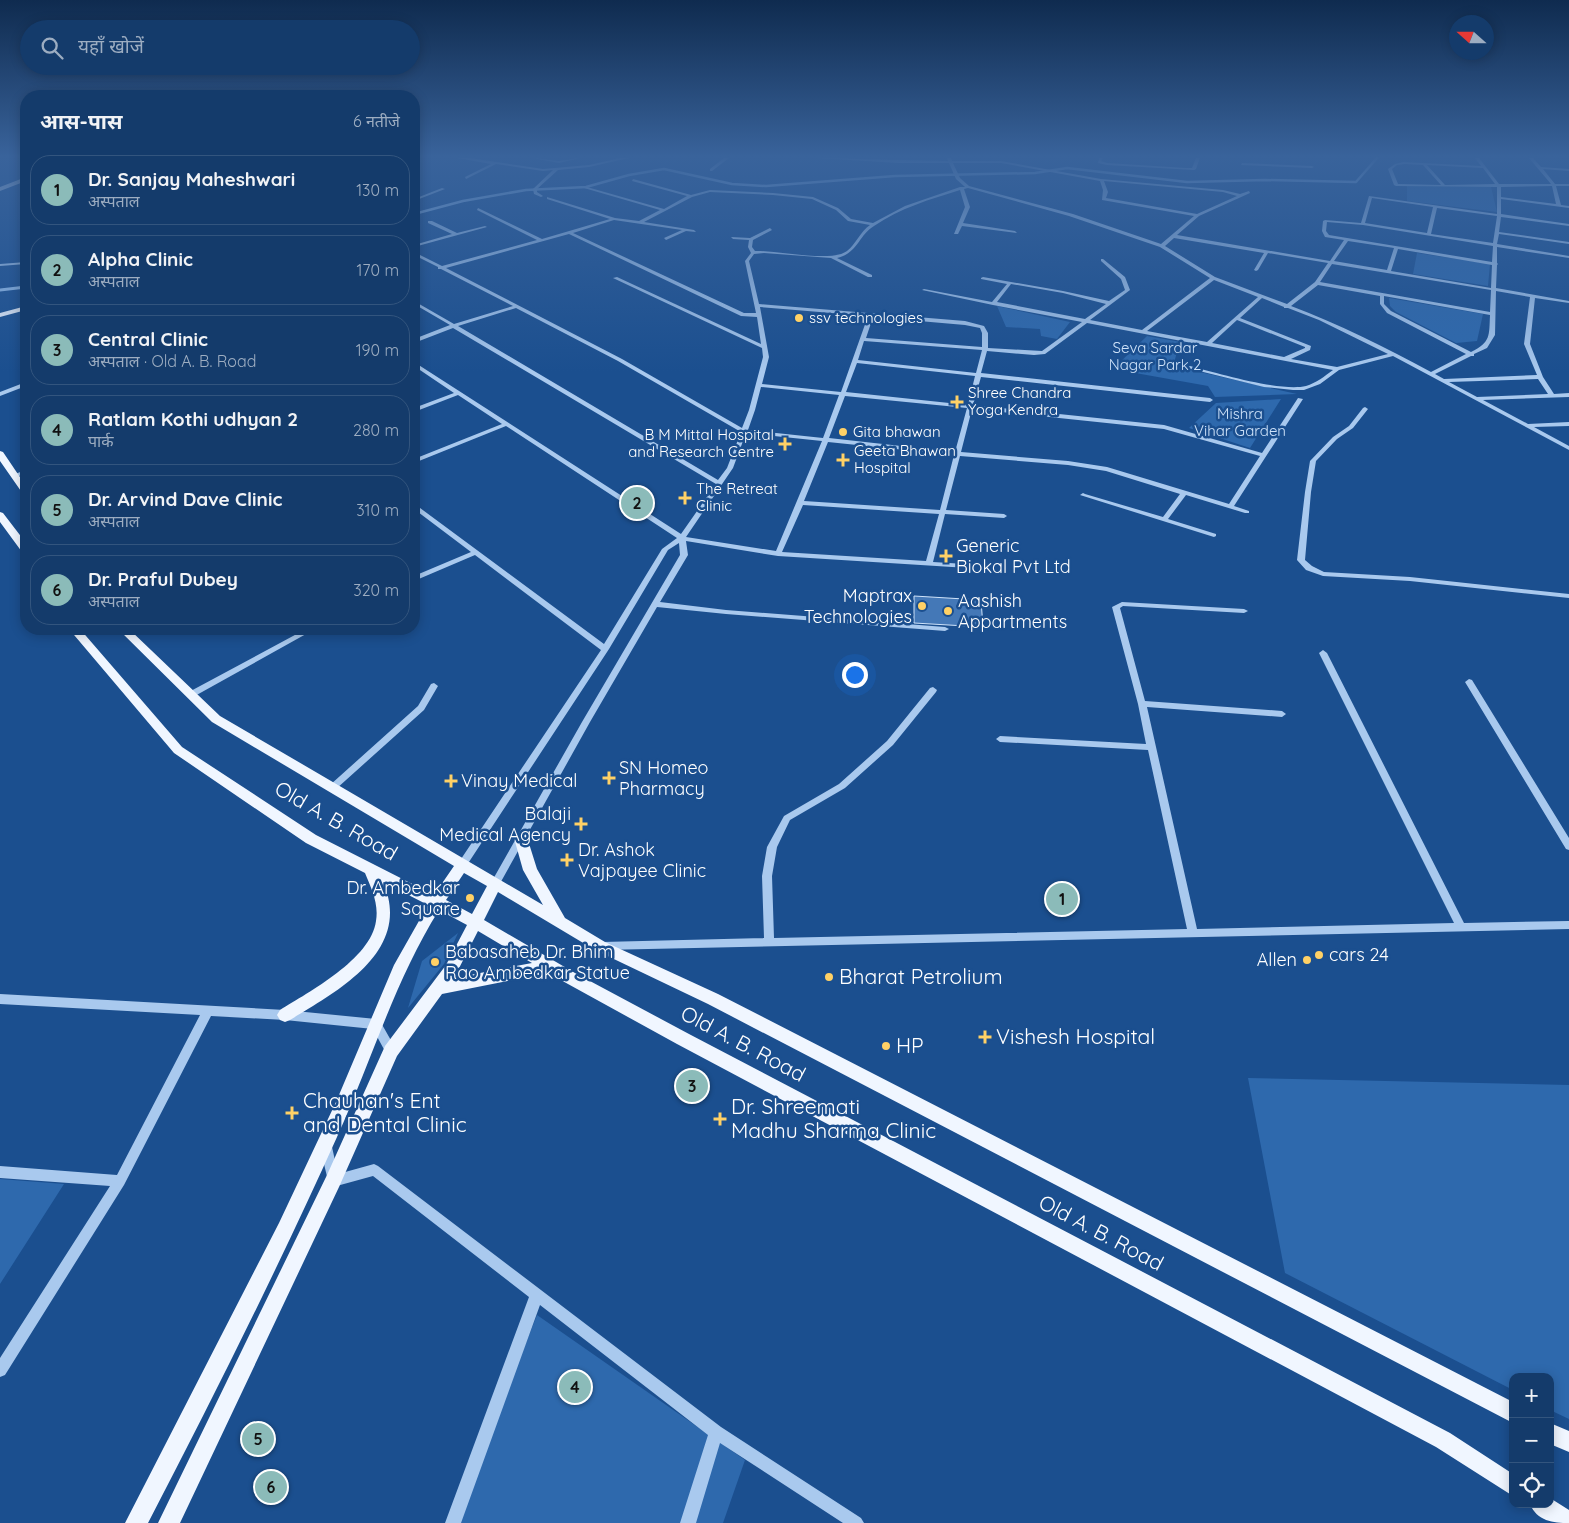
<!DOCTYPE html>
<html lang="hi">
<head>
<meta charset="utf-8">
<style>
  body { margin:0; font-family:Quicksand,"Noto Sans Devanagari",sans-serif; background:#1d4271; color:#f1f3f6 }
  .controls { position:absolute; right:15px; bottom:15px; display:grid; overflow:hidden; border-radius:10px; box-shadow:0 2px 12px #0003 }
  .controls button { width:45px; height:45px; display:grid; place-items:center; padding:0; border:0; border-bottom:1px solid #33557e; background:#143b6b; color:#f1f3f6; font:25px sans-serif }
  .compass { position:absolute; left:1449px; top:15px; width:45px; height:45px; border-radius:50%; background:#143b6b; box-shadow:0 2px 12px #0003; rotate:291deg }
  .you { position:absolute; left:854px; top:674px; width:18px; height:18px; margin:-12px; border:4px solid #fff; border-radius:50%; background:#1a73e8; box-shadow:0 0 0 8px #1a73e833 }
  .badge { display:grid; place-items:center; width:32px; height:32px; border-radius:50%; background:#8bbbb9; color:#111; font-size:16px; font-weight:700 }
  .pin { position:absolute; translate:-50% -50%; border:2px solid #fff; box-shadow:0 1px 5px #0006 }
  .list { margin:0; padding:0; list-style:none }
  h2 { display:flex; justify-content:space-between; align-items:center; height:65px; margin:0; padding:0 20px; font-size:21px }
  h2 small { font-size:16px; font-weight:400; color:#9dadc1 }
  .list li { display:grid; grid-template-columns:32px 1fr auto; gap:15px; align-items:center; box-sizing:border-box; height:70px; margin:0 10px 10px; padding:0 10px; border:1px solid #33557e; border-radius:20px }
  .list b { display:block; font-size:19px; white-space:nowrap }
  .list p { margin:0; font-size:16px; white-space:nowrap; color:#9dadc1 }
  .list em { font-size:16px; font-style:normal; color:#9dadc1 }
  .icon { flex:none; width:28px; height:28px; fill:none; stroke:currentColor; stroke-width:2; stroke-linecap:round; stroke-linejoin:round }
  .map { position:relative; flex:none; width:1569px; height:1523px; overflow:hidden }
  .search { position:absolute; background:#143b6b; box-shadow:0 2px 12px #0003; left:20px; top:20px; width:400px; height:55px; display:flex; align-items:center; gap:12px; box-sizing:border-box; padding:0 18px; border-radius:28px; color:#9dadc1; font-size:19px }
  .panel { position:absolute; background:#143b6b; box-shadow:0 2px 12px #0003; left:20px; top:90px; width:400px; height:545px; border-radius:20px }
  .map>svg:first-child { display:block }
  .green { fill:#2e69ad }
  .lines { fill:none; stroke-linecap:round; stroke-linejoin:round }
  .stream-far1 { stroke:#9cc4f0; stroke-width:2.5 }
  .stream { stroke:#9cc4f0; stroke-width:3 }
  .building { fill:#4478b7; stroke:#cfe3fa }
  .minor { fill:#a9c9ee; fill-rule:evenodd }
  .major { fill:#f0f6ff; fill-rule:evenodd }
  .poi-dot { fill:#ffd166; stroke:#1b4f8f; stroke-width:2 }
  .labels { text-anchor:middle; stroke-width:5; stroke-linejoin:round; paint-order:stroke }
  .far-poi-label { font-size:15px; fill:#fff; stroke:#1b4f8f; text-anchor:start }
  .far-park-label { font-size:15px; fill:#cfe3fa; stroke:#1b4f8f }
  .poi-label { font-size:18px; fill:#fff; stroke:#1b4f8f; text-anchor:start }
  .near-street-label { font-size:21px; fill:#fff; stroke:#1b4f8f }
  .near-poi-label { font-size:21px; fill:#fff; stroke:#1b4f8f; text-anchor:start }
</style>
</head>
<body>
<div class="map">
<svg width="1569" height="1523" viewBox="0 0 1569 1523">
  <rect width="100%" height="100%" fill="#1b4f8f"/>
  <path class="green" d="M1407,186L1491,187L1497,212L1407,201Z
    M1417,253L1490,264L1488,286L1413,274Z
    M1389,298L1483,314L1477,341L1456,343L1396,312L1390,306Z
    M997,306L1070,322L1057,339L1041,336L1040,329L1006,327Z
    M1147,336L1198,345L1195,353L1178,349L1173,366L1297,394L1215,397L1208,386L1113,369Z
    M1281,399L1250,448L1189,428L1216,403Z
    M458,933L444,964L408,1008L422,961Z
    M1248,1078L1569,1085V1419L1550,1410V1377H1513V1390L1285,1273Z
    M0,1179L64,1184L0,1284Z
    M537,1315L745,1460L723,1523H454Z"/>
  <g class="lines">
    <path class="stream-far1" d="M414,214L463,201L526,190L586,187L629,175L664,169L732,184L766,186L895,176L1035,173L1067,168L1187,182L1265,180L1356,182L1377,158"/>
    <path class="stream" d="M0,290L26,287"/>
  </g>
  <path class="building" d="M914,596L981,600L983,627L914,623Z"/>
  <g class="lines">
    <path class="minor" d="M457,158H470L543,169L589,165L620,158H629L589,167L558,170L537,189V192L543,196L541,197L534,194L533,189L553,170L543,171L496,164L466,179L465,177L491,164Z
      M533,158L559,161L580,158L559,163Z
      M724,158H729L712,171H710V169Z
      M817,158L948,161L947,158H951L952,161H1001L1101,179L1223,190L1240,194L1249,191L1250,193L1199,216L1177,235L1330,261L1344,240L1325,237L1322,231L1323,221L1325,220L1361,223L1369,196L1497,214V187L1396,186L1394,185L1388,169L1395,164L1403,162L1481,166L1475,158H1479L1499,184H1551L1529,158H1533L1541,167L1569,169V171L1543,169L1555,184H1569V186H1556L1561,205L1569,206V208L1501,199V214L1569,224V226L1501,217L1499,232L1569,242V244L1499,234L1497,244L1569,256V258L1497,247V263L1498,264L1497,265L1496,288L1569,301V303L1535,298L1530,344L1543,377L1554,394L1569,393V397L1483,400L1528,424L1569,422V426L1534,427L1569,446V450L1393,356L1339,370L1320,384L1304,390H1293L1264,387L1187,368L1190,366C1217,373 1280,392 1306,386C1316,383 1325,376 1333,370L1087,323L1045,354L1034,355L987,351L981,373L1210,398L1213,400L1210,402L981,377L973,405L1164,425L1262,453L1298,398L1303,399L1234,506L1249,511V513H1245L1186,495L1168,519L1216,534V536L1214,537L1080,495L1083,493L1085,494L1163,517L1180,494L1106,471L1068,465L960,456L946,510L1004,514L1007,516L1004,518L945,514L933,562L965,564L969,566L968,568L778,556L686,541L688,555L660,602L726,610L945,627L949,629L945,631L726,614L657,607L590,722L498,887L495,888L492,887L490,884L492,881L582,722L680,555L679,543L668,550L609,649L465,868L462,869L459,868L457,865L459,862L601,650L475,555L414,581V576L471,552L414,509V504L416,505L604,644L662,549L677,538L506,426L414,463V459L502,424L458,395L414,412V408L454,393L414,366V362L681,534L716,484L453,328L414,343V339L450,325L414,304V301L454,324L513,306L441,269H438V267L414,255V252L442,266L537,240L477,210L478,208L542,239L610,219L547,199V197L615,218L639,221L660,210L584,188L587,187L664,209L687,196L632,181L633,179L691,195L710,190L773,193L813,197L838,208L851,219L873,223L905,206L960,187H965L956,179L949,163H898ZM953,163H1001L1100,181L1103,190L1102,200L1194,216L1161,244L1073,214L969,186L960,178ZM1405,164L1423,165L1441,185L1398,184L1392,169L1397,165ZM1427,165L1483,168L1495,184L1445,185ZM1104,181L1223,192L1237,196L1197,214L1106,198L1108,192ZM1552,186L1556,204L1501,197V187ZM968,188L1069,216L1160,247L1210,278L1142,330L1090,320L1130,290L1125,277L1103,259H1101V261L1121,279L1125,290L1109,301L1063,291L983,277L981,278V279L1007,284L992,302L924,289L922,290L993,305L1082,322L1042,351L988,348V333L984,326L965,321L759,304L749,261L754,254L764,253L831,258L868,277H872V275L837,258C858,253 858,236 874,226C900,208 931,199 960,190L965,207L954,234H958L962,226L1017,233L1015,231L963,223L970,207L964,189ZM710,192L773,195L812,199L836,210L848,221L870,225C860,232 856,244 847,251C831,263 776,250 755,251L752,247L753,240L772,230L770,228L750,238L731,237L733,239L749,240L748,247L751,253L745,261L756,313H744L573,233L614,220L682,230L664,238L666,240L686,231L696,232L694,230L644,222L692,197ZM1372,198L1433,207L1427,233L1365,223ZM1437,208L1497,216L1493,243L1431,234ZM1327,222L1363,225L1493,246L1492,262L1329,235L1326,231ZM569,234L741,316L757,317L761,344L617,277L613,278L762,348L763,357L749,410L742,428L622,359L446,268ZM1174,238L1264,253L1254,270L1256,271L1258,270L1268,253L1328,263L1315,282L1287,304L1215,277L1165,246ZM1348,241L1394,248L1387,270L1334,261ZM1398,249L1492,265L1491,288L1391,271ZM1332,264L1491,290L1490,312L1320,282ZM1214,280L1258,297L1207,342L1147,331ZM1011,284L1063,293L1106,304L1085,319L997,302ZM1318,285L1380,296V304L1387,313L1466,354L1431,372C1385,347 1339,324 1291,306ZM1496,291L1530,297L1524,344L1537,375L1444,379L1435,374L1471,356H1474V354L1487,348L1495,335ZM1384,296L1490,315C1489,336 1491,342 1471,352L1391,311L1384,304ZM1262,298L1284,307V308H1288L1319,320L1388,354L1337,367L1291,359L1310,350L1311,346L1240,318ZM760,307L868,316L841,392L762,384L769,357ZM516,308L618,361L741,432L727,468L718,480L458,326ZM873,317L965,325L980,328L982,333V347L866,338ZM1237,320L1305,347V348L1284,357L1212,343ZM864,341L982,350L976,373L858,360ZM857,363L975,376L968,405L846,392ZM1538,379L1548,394L1477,397L1449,382ZM761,387L839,395L823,438L748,430L755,410ZM845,396L967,408L955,452L829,438ZM972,409L1164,429L1260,456L1229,504L1107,467L1068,461L961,452ZM746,433L822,441L776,551L686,537L733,468ZM828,442L954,455L940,510L804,501ZM803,505L939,514L926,561L782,552Z
      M1099,158H1103L1101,161L1107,163L1186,168H1192L1196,158H1200L1196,169L1194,170L1107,165L1098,163Z
      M1242,163L1312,166L1314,167L1312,168L1241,165Z
      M442,188L445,189L414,201V199Z
      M428,221H432L457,233L485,226L487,227L414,247V245L452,234L428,223Z
      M26,262V264L0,266V264Z
      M26,382V386L0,396V392Z
      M1365,407L1368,409L1353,428L1337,439L1316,461L1311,492L1305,560L1312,566L1324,572L1410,577L1569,594V598L1410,581L1323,576L1306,570L1297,560L1305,492L1310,461L1333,437L1349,426L1363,408Z
      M26,470V474L15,477L12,475Z
      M1122,602L1244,609L1248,611L1244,613L1123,606L1120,608L1145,701L1282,711L1286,714L1282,717L1147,707L1197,929L1454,923L1319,653L1323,650L1327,653L1464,923L1569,921V929L602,950L598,949L597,946L598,943L602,942L764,938L762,876L767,847L784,816L839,784L887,741L930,688L933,687L937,690L936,692L893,745L845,788L790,820L777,847L772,876L774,938L1187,929L1148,750L1000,742L996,739L1000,736L1146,744L1138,704L1112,607Z
      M306,629H315L193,697L190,698L186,695L187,693Z
      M1469,679L1472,680L1569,838V850L1566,849L1465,682Z
      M434,683L438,686L424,710L336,789H330L329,787L330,785L418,706L431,684Z
      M0,994L285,1010L376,1019L380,1021L397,1051L395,1055L391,1056L387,1055L373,1029L285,1020L211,1016L124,1185L5,1375L0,1377V1358L110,1186L0,1178V1166L117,1175L200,1015L0,1004Z
      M326,1141L330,1143L332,1147L338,1174L374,1164L378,1166L721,1427L861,1518L864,1523H843L720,1443L696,1523H680L708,1435L540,1305L461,1523H445L529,1297L373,1176L333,1187L329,1185L320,1147L322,1143Z"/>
    <path class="major" d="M26,177V181L0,191V187Z
      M26,306V310L0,317V313Z
      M0,451L3,452L26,486V495L23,494L0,461Z
      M0,512L3,513L26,543V553L22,552L0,522Z
      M69,629H80L182,747L316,835L434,895L454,866L212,722L118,629H129L220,716L543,905L523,870L514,838L516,834L521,833L526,834L537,869L565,918L605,942L718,994L1513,1402V1423L708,1004L595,950L498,892L484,920L575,973L689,1034L1450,1433L1513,1474V1496L1436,1447L677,1044L548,973L442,994L397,1056L339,1187L180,1523H158L327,1175L385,1046L446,965L467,925L439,910C395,980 371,1062 337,1137C278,1268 214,1396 148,1523H125L279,1223L336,1102L394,965L428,905L383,882C413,950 340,990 290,1020L285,1022L280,1020L277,1015L280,1010C309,992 371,959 376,921C379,903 371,888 365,873L306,843L174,753ZM464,873L487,886L472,914L446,900ZM478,931L532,963L454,978Z
      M1550,1423L1569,1431V1452L1550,1444Z
      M1550,1498L1569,1510V1523C1553,1523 1537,1521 1530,1504H1550Z"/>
  </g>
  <linearGradient id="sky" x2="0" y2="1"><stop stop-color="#0f2b4f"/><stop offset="0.42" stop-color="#39639b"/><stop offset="1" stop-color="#39639b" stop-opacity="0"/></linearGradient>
  <rect width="1569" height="372" fill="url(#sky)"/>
  <g class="poi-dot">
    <circle cx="799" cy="318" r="5"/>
    <path d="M954.5 394.5h5v5h5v5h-5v5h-5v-5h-5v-5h5z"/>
    <circle cx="843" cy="432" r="5"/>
    <path d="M782.5 436.5h5v5h5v5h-5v5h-5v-5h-5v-5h5z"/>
    <path d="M840.5 452.5h5v5h5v5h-5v5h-5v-5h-5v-5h5z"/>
    <path d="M682.5 490.5h5v5h5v5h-5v5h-5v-5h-5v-5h5z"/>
    <path d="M943.5 548.5h5v5h5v5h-5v5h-5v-5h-5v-5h5z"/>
    <circle cx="922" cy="606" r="5"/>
    <circle cx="948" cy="611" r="5"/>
    <path d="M606.5 770.5h5v5h5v5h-5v5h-5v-5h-5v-5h5z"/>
    <path d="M448.5 773.5h5v5h5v5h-5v5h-5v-5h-5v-5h5z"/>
    <path d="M578.5 816.5h5v5h5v5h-5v5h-5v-5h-5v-5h5z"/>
    <path d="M564.5 852.5h5v5h5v5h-5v5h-5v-5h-5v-5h5z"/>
    <circle cx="470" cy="898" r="5"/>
    <circle cx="1319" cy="955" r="5"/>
    <circle cx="1307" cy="960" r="5"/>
    <circle cx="435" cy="962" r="5"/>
    <circle cx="829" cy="977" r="5"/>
    <path d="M982.5 1029.5h5v5h5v5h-5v5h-5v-5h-5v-5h5z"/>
    <circle cx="886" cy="1046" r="5"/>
    <path d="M289.5 1105.5h5v5h5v5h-5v5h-5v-5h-5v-5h5z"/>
    <path d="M717.5 1111.5h5v5h5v5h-5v5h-5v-5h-5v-5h5z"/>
  </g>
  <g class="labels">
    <g class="far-poi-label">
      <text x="809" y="323">ssv technologies</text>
      <text x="968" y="398">Shree Chandra<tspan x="968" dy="17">Yoga Kendra</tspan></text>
      <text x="853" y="437">Gita bhawan</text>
      <text x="774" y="440" text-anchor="end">B M Mittal Hospital<tspan x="774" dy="17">and Research Centre</tspan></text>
      <text x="854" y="456">Geeta Bhawan<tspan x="854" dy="17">Hospital</tspan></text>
      <text x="696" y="494">The Retreat<tspan x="696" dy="17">Clinic</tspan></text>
    </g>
    <g class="far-park-label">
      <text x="1155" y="353">Seva Sardar<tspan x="1155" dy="17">Nagar Park 2</tspan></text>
      <text x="1240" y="419">Mishra<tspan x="1240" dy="17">Vihar Garden</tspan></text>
    </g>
    <g class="poi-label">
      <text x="956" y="552">Generic<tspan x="956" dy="21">Biokal Pvt Ltd</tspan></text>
      <text x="912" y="602" text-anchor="end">Maptrax<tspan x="912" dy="21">Technologies</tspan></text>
      <text x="958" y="607">Aashish<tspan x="958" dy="21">Appartments</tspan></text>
      <text x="619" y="774">SN Homeo<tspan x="619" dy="21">Pharmacy</tspan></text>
      <text x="461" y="787">Vinay Medical</text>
      <text x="571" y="820" text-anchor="end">Balaji<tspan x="571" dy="21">Medical Agency</tspan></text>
      <text x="578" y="856">Dr. Ashok<tspan x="578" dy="21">Vajpayee Clinic</tspan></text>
      <text x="460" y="894" text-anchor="end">Dr. Ambedkar<tspan x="460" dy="21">Square</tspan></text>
      <text x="445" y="958">Babasaheb Dr. Bhim<tspan x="445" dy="21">Rao Ambedkar Statue</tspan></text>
      <text x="1329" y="961">cars 24</text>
      <text x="1297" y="966" text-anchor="end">Allen</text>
    </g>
    <g class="near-street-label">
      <text transform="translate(336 821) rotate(30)" y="7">Old A. B. Road</text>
      <text transform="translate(743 1044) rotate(28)" y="7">Old A. B. Road</text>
      <text transform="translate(1101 1233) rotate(28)" y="7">Old A. B. Road</text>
    </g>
    <g class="near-poi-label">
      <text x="839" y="984">Bharat Petrolium</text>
      <text x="996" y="1044">Vishesh Hospital</text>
      <text x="896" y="1053">HP</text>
      <text x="303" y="1108">Chauhan's Ent<tspan x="303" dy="24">and Dental Clinic</tspan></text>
      <text x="731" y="1114">Dr. Shreemati<tspan x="731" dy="24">Madhu Sharma Clinic</tspan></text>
    </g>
  </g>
</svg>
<div class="controls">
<button>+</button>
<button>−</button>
<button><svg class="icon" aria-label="locate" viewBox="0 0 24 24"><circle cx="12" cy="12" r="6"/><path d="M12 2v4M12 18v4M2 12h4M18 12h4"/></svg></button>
</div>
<svg class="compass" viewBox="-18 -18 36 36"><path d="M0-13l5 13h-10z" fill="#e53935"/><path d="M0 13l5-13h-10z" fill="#9dadc1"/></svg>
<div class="you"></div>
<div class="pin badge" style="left:1062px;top:899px">1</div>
<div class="pin badge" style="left:637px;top:503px">2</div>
<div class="pin badge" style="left:692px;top:1086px">3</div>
<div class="pin badge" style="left:575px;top:1387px">4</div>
<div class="pin badge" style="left:258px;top:1439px">5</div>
<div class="pin badge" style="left:271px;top:1487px">6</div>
<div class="search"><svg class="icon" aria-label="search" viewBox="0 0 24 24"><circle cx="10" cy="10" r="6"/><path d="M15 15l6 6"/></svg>यहाँ खोजें</div>
<section class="panel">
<h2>आस-पास<small>6 नतीजे</small></h2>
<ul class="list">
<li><span class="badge">1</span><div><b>Dr. Sanjay Maheshwari</b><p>अस्पताल</p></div><em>130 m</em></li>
<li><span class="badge">2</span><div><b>Alpha Clinic</b><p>अस्पताल</p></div><em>170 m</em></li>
<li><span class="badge">3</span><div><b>Central Clinic</b><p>अस्पताल · Old A. B. Road</p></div><em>190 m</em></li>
<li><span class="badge">4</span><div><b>Ratlam Kothi udhyan 2</b><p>पार्क</p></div><em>280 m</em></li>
<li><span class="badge">5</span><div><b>Dr. Arvind Dave Clinic</b><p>अस्पताल</p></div><em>310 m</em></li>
<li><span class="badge">6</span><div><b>Dr. Praful Dubey</b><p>अस्पताल</p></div><em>320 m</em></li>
</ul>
</section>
</div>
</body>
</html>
